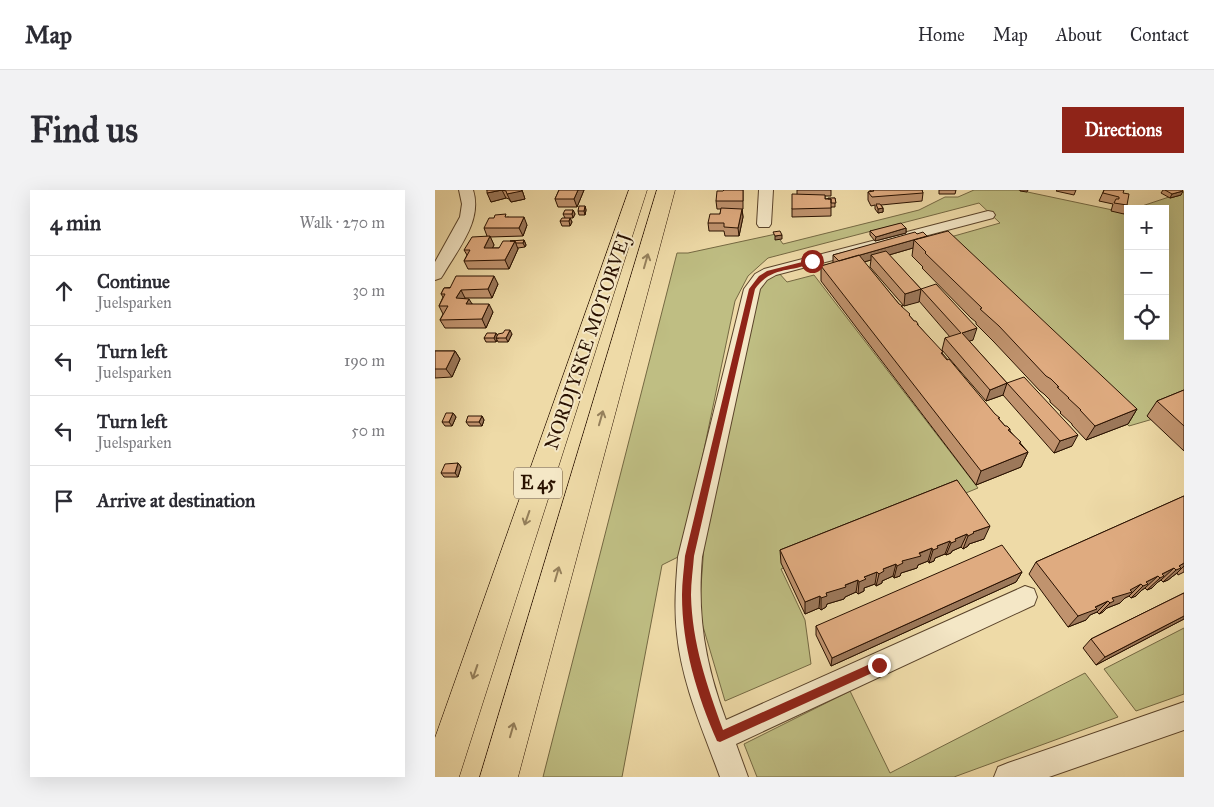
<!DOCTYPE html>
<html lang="en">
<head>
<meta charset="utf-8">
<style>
  body { margin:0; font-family:"IM FELL Great Primer",serif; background:#f2f2f3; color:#2b2b33 }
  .controls { position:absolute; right:15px; top:15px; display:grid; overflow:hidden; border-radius:0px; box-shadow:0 5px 20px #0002 }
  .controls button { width:45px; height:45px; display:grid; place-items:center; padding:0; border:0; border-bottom:1px solid #e1e1e2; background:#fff; color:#2b2b33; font:25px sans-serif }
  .stop { position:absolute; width:15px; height:15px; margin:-11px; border:4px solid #8f2418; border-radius:50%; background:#fff }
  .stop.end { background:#8f2418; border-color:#fff; box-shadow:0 1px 5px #0008 }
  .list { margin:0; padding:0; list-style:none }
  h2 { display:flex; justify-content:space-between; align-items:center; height:65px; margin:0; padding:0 20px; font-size:21px }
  h2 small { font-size:16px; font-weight:400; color:#7c7c81 }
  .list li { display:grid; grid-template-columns:32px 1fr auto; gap:15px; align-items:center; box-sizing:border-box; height:70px; padding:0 20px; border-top:1px solid #e1e1e2 }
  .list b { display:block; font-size:19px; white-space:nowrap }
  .list p { margin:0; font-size:16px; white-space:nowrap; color:#7c7c81 }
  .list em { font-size:16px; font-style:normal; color:#7c7c81 }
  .icon { flex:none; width:28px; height:28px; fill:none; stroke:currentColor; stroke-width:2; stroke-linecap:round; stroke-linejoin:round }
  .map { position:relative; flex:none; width:749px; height:587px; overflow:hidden; border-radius:0px }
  header { display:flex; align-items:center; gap:30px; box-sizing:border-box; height:70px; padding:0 25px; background:#fff; border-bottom:1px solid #e1e1e2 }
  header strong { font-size:24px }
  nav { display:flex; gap:28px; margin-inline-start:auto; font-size:18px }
  .intro { display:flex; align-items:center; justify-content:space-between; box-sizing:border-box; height:120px; padding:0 30px }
  h1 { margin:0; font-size:35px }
  .button { padding:12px 22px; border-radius:0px; background:#8f2418; color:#fff; font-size:18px; font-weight:700 }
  main { display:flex; gap:30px; padding:0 30px }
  aside { flex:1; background:#fff; border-radius:0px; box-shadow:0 5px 20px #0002 }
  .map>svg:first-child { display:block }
  .green { fill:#bfbe83; stroke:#746842 }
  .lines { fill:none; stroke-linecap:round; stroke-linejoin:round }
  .minor-casing { stroke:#5a432a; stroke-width:2 }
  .highway-casing { stroke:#291100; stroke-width:1 }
  .minor { fill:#f4e7c6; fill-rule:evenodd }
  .highway { fill:#eedaa7; fill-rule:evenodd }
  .wall { fill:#c0936e; stroke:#291100 }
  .shaded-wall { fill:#9c785a; stroke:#291100 }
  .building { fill:#dfab80; stroke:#291100 }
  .oneway { stroke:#95805c }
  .route { fill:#8f2418 }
  .labels { text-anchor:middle; stroke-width:4; stroke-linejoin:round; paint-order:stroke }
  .shield { fill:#f4e7c6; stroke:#66513b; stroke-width:1 }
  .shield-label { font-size:18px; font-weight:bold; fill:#291100 }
  .street-label { font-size:19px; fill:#291100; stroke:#f4e7c6 }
</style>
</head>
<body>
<header>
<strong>Map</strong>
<nav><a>Home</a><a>Map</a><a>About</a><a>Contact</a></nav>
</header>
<div class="intro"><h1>Find us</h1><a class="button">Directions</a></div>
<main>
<aside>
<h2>4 min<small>Walk · 270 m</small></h2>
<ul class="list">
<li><svg class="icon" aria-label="ahead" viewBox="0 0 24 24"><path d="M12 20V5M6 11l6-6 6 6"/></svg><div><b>Continue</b><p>Juelsparken</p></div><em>30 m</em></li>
<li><svg class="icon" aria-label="left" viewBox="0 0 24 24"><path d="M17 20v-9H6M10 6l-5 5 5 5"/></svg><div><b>Turn left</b><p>Juelsparken</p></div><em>190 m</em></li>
<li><svg class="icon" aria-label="left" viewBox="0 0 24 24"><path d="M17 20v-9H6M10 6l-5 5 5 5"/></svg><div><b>Turn left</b><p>Juelsparken</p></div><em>50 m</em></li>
<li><svg class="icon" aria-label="arrive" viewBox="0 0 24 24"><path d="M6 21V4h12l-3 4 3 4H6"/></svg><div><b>Arrive at destination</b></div></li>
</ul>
</aside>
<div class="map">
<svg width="749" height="587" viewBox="0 0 749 587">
  <rect width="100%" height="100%" fill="#eedaa7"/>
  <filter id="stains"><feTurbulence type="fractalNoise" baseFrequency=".004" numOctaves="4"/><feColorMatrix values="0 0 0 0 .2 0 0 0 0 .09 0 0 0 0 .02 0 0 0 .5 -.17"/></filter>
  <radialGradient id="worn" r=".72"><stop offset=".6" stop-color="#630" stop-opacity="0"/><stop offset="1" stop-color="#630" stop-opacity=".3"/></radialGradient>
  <path class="green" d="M539,0H583L687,22L693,21V146H730V19H698L749,2V217L718,229L694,236L511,57L505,50L565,33L544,13L333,68L313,86L300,111L247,365L227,375L187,587H108L242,63H253L341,44L348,54L484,20L510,7H523Z
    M343,82L352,92L379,85L543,298L346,379L370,430L376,474L290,511L264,423L271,329L323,94Z
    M749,438V504L701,521L669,479Z
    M650,483L683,527L519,587H322L309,554L415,501L455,583Z"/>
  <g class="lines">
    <defs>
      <path id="minor" d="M24,0H38C48,31 22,60 8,85L6,88L0,90V72L25,27L27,14Z
        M324,0H338L336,34L334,37H324L322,34Z
        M553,21L558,22L560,25L558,28L341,85L332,90L325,99L267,367C262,426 270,474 291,530L590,396L599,399L602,407L599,415L301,554L313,587H285C268,540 247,494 242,444C239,418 241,392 243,367L309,99L320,84L329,79Z
        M749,512V540L614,587H559L563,577L573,573Z"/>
      <path id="highway" d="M194,0H212L24,587H0V548Z
        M222,0H240L83,587H45Z"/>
    </defs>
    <use href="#minor" class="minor-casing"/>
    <use href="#highway" class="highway-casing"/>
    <use href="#minor" class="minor"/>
    <use href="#highway" class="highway"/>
  </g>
  <path class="wall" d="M52,0H87L90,9L76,12L74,9L71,8L56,12Z
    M124,0H149L142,17H123L120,9Z
    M308,0V19H307L308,27L304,46H290L289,41H274L273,33L285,24L286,19H282L281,11L288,1Z
    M362,0H396V6H390V9L400,8V17H396V26L357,27V19L362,4Z
    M435,0H487L488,3L487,11L446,15L448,18V22L443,23L440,19V15L436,16L433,10V2H435Z
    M504,0H521L520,4H504Z
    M585,0H593L592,2L585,1Z
    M622,0H641L639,5L621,1Z
    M669,0L688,3L692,15L689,24L676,21L678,14L664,11Z
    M728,0H747L746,5L735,8L726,3Z
    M150,16L151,20L150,25H144L143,21Z
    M138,20L140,24L138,28H135L137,32L135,36H127L125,31L130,28L128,24Z
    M73,27L92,35L88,46L55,47L59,55L57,58H64L89,50L91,55L90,57L83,58V59L74,79H33L29,71L32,65L29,60L52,46L49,38Z
    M471,38V43L440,51L435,45V41Z
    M482,44L492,46L702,219L693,234L651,250L637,235V234L625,223L626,222L615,212V210L609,204L605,201L559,152L541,134V132L536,128L487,78L488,77L477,66L478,58L454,65L486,99L538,150L534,151L572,193L637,256L619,263L568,205L551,211L507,160L510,148L515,147L484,111L469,116L435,77L436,70L429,72L464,114L479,131L483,134V135L570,236L575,239V241L593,262L586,277L541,295L386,91V76L398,73V65Z
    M63,94L57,108H30V109L37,114L58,122L51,138H10L5,130L8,124L4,116L8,107L6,104L9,98Z
    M77,144L73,152H63L62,150L61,152H51L49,148L62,145Z
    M0,161H20L25,169L17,187L0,188Z
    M749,200V261L712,226L722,211Z
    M18,223L21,227L17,236H10L7,232Z
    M47,226L49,230L47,236H34L31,232Z
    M23,273L26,277L23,287H9L6,283Z
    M522,290L549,349L534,354L533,356L528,359L526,357L517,361L516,363L511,365L510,364L500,368L499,371L494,373L493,371L483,375L482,378L466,383L465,386L459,388L458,386L447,391V393L441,396L440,394L429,398V401L423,404L421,402L410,407L409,409L392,414L391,417L386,420L384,418L370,424L346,373L345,360Z
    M749,306V382L743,385L742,383L733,390L728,392L726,390L723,392L717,398L712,400L710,398L707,400L701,406L696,408L694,406L690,408L685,413L672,418L668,422L664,424L662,422L655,425L651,430L633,437L594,384L601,372Z
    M587,382L581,392L396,476L381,445V436Z
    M749,403V429L661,475L648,458L656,449Z"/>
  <path class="shaded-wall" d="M67,0L71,8L56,12L52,3Z
    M87,0L90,9L76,12L72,4Z
    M143,0H149L142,17L139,9Z
    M748,1L746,5L735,8L737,4Z
    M150,16L151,20L150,25L149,21Z
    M448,18V22L443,23V19Z
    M307,19L308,27L304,46L303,38Z
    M138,20L140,24L138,28L137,24Z
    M89,27L92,35L88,46L84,38Z
    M135,28L137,32L135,36L134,31Z
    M471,38V43L440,51L441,47Z
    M347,45V49L340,50V46Z
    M55,46L59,55L53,67L49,58Z
    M492,46L479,50L478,58L440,69L436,65V70L403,79L404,71Z
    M89,50L91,55L90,57L88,53Z
    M80,51L83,59L74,79L70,70Z
    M59,86L63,94L57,108L53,99Z
    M486,99L484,112L469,116L470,104Z
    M26,100L30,108L26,117L21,108Z
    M34,109L39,117L31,114Z
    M54,114L58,122L51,138L47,129Z
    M542,138L538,150L523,155L527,143Z
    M75,140L77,144L73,152L71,148Z
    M61,143L64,148H61L62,150L61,152L59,148Z
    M20,161L25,169L17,187L11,179Z
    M572,193L568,205L551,211L555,200Z
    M702,219L693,234L651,250L660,236Z
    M18,223L21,227L17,236L14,232Z
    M47,226L49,230L47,236L44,232Z
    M643,245L637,256L619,263L625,251Z
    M593,262L586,277L541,295L546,281Z
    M23,273L26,277L23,287L20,283Z
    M555,336L549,349L534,354L533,356L528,359L533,346L538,342Z
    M532,344L526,357L517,361L516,363L511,365L516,353L520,349Z
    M515,351L510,364L500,368L499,371L494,373L498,360L502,356Z
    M497,358L493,371L483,375L482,378L466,383L465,386L459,388L462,376L467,371Z
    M749,373V376L742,383L733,390L728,392L741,380L744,376Z
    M461,374L458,386L447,391V393L441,396L444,384L448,379Z
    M739,378L726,390L723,392L717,398L712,400L725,388L727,384Z
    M442,382L440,394L429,398V401L423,404L424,392L429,387Z
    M587,382L581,392L396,476L397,468Z
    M723,386L710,398L707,400L701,406L696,408L708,396L711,392Z
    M423,390L421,402L410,407L409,409L392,414L391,417L386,420V408L391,403Z
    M706,394L694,406L690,408L685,413L672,418L668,422L664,424L675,413L677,408Z
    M385,406L384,418L370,424V412Z
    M673,411L662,422L655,425L651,430L633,437L643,426Z
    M749,426V429L661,475L670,467Z"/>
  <path class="building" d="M52,0H86L87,1L72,4L71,1L67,0L52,3Z
    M124,0H143L139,9H120Z
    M289,0H308V11H281L282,1H288Z
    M438,0H487L488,3L437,7L433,2L439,1Z
    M669,0H689L688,3L694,4L692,15L679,13L681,9H684V7L668,3Z
    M730,0H747L748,1L737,4Z
    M357,4L390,5V9H396V18L357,19Z
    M393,8H400L401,13H396V9H393Z
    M441,14H445L448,18L443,19Z
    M144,16H150L149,21H143Z
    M286,18L307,19L303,38L289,37V33H273L275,24H285Z
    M130,20H138L137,24H128Z
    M71,24L70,27H89L84,38H49L54,28H59L60,25Z
    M127,28H135L134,31H125Z
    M466,33L471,38L441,47L435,41Z
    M345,41L347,45L340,46L338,42Z
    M513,41L702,219L660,236L645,220H646L633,208H634L622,197H624L616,189L611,186L564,136L545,119L547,118L490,63L491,62L479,50Z
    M480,42L482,44L488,42L492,46L404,71L398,65Z
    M55,46L49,58H64L68,51H80L70,70L29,71L35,60H29L37,47Z
    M89,50L88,53H81L80,51H75Z
    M451,61L486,99L470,104L436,65Z
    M424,65L464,114L468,116H466L475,124L474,125L479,131H481L483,134H482L508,162L506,163L512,170L514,169L560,224L565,228H563L570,236H572L575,239L573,240L586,252L584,253L593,262L546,281L386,76Z
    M21,86H59L53,99L26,100L21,108L34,109L31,114H54L47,129L5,130L13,116H4L10,104H6L9,98H15Z
    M501,94L542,138L527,143L572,193L555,200L510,148L526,143L486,99Z
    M70,140H75L71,148H61L63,144L68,143Z
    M52,143H61L59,148H49Z
    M0,161H20L11,179H0Z
    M589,187L643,245L625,251L572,193Z
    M749,200V236L722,211Z
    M11,223H18L14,232H7Z
    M33,226H47L44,232H31Z
    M23,273L20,283H6L10,274Z
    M522,290L555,336L538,342L539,343L533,346L532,344L520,349L521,351L516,353L515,351L502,356L503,358L498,360L497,358L484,363L486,366L467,371L468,373L462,376L461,374L448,379L449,381L444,384L442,382L429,387L431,389L424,392L423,390L410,395L411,397L391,403L392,406L386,408L385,406L370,412L345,360Z
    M749,306V373L744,376L746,378L741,380L739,378L727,384L729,386L725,388L723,386L711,392L713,394L708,396L706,394L695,400L697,402L677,408L679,411L675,413L673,411L660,417L662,419L643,426L601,372Z
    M567,355L587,382L397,468L381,436Z
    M749,403V426L670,467L656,449Z"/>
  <defs><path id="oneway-shaft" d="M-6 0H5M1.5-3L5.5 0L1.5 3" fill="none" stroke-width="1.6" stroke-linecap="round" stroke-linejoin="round" transform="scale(1.25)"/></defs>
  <g class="oneway">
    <use href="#oneway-shaft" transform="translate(211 71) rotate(-74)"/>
    <use href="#oneway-shaft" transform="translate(166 228) rotate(-74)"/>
    <use href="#oneway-shaft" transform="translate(92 328) rotate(109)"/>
    <use href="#oneway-shaft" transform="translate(122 384) rotate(-74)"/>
    <use href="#oneway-shaft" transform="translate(40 482) rotate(109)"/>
    <use href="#oneway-shaft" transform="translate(77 540) rotate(-74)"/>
  </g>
  <path class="route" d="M375,70L380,71C358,84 338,74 320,99L259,366C258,379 256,392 256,405C257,453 272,496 288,540L444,470L449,475L448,478L285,552L282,551C262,505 247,456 247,405C247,392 249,379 250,366L314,99L324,86L332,81Z"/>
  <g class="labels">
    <rect class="shield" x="79" y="277.5" width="48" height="31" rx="4"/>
    <g class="shield-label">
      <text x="103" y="299">E 45</text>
    </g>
    <g class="street-label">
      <text transform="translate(152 151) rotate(-71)" y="7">NORDJYSKE MOTORVEJ</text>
    </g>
  </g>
  <rect width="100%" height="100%" filter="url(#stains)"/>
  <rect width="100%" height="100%" fill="url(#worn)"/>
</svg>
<div class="controls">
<button>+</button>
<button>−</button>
<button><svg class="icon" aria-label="locate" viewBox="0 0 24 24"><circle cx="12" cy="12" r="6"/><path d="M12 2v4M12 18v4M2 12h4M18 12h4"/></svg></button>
</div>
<div class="stop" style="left:377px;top:71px"></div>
<div class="stop end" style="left:444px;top:475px"></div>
</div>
</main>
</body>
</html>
